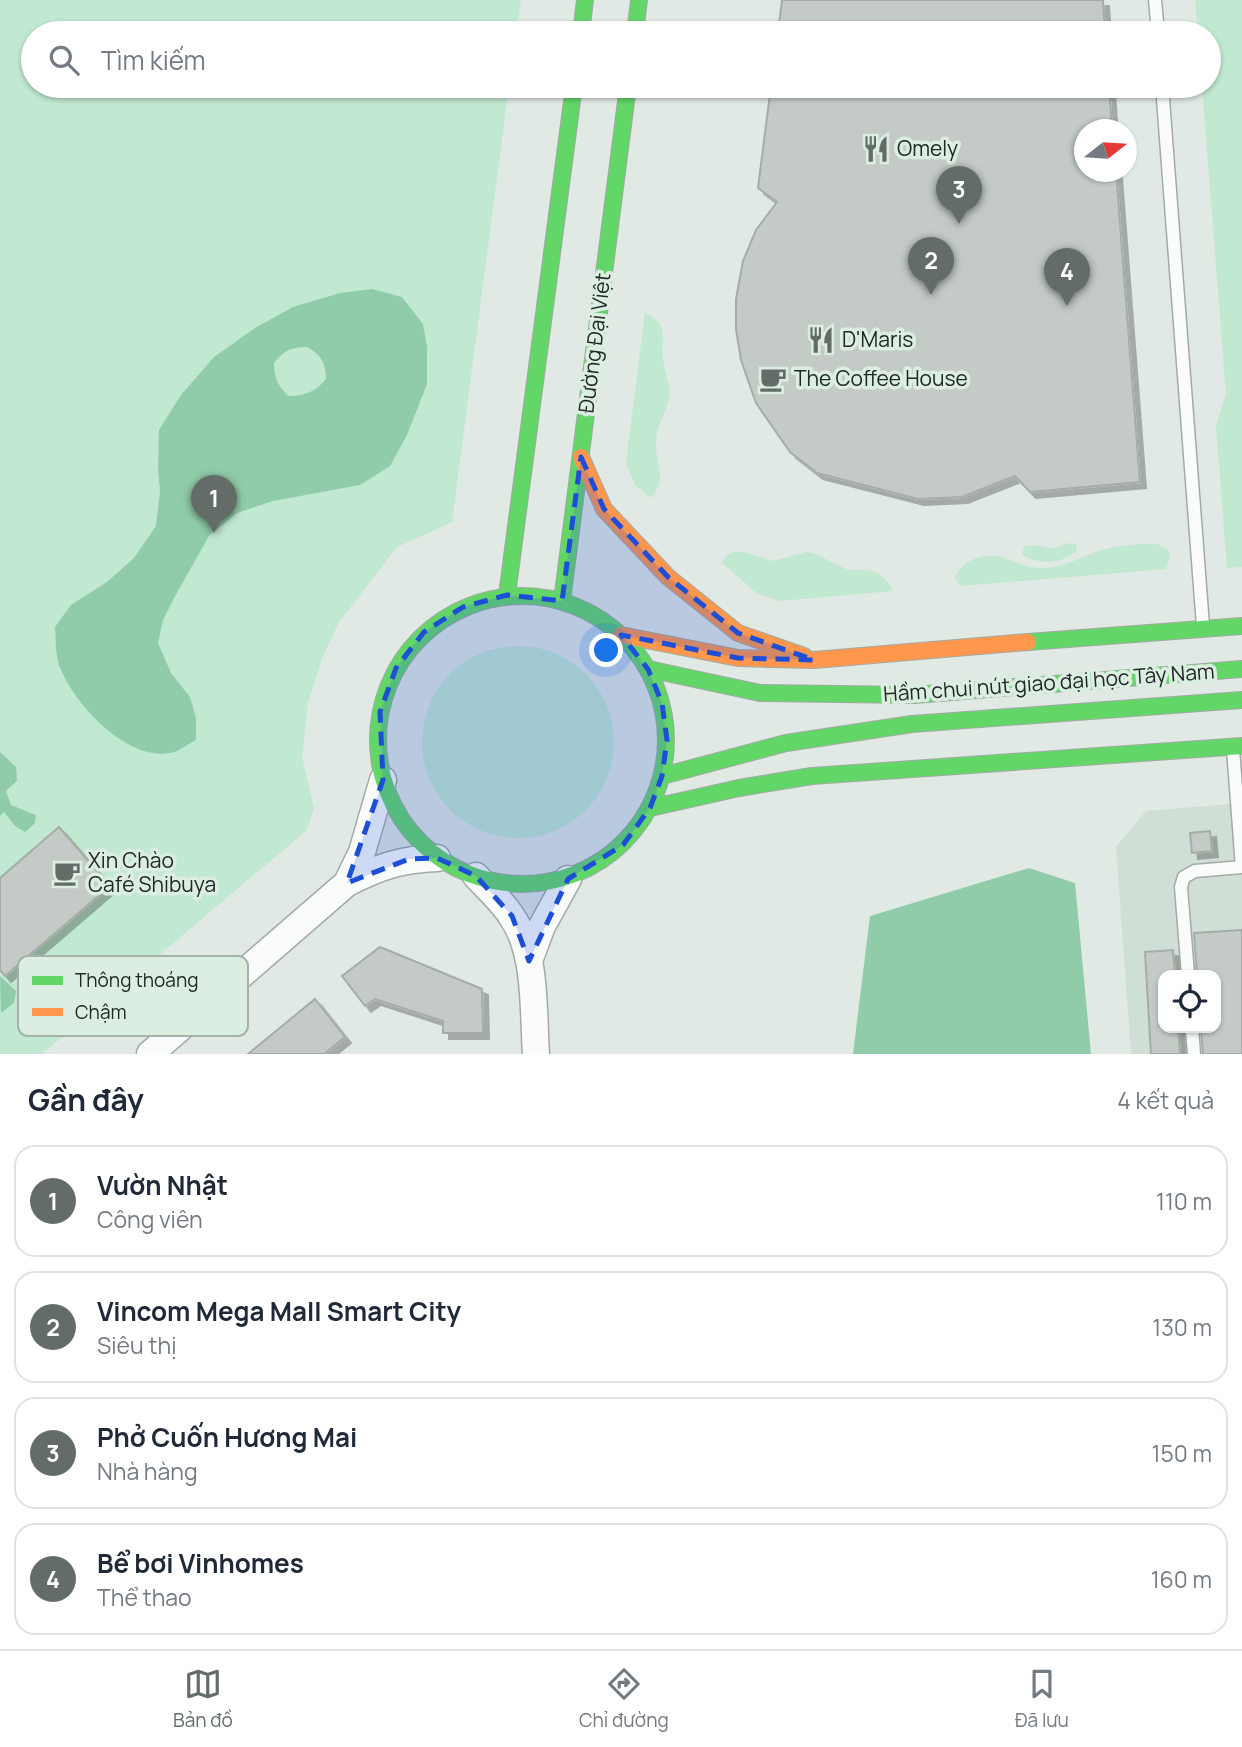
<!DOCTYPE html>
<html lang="vi">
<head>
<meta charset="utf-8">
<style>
  body { margin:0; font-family:Manrope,sans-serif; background:#f2f2f3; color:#1f2937 }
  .controls { position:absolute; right:21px; bottom:21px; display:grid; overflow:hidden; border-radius:14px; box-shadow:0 2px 5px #0004 }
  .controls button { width:63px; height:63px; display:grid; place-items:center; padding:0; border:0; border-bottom:2px solid #e0e1e3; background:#fff; color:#1f2937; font:35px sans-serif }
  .compass { position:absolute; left:1074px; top:119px; width:63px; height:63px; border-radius:50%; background:#fff; box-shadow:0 2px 5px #0004; rotate:73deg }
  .you { position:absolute; left:607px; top:651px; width:24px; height:24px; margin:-18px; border:5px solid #fff; border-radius:50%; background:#1a73e8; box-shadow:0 0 0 10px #1a73e833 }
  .badge { display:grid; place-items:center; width:46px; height:46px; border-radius:50%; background:#646c68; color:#fff; font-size:23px; font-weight:700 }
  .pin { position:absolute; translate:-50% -58px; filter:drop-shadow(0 2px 4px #0008) }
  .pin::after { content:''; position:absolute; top:37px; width:24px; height:21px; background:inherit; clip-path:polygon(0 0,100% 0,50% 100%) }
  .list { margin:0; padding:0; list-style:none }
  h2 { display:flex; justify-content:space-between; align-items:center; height:91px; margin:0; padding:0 28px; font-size:30px }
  h2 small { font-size:23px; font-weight:400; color:#747a83 }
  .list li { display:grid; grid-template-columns:46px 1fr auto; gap:21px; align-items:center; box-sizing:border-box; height:112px; margin:0 14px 14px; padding:0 14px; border:2px solid #e0e1e3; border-radius:21px }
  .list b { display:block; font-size:26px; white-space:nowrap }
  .list p { margin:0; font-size:23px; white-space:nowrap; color:#747a83 }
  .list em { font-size:23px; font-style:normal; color:#747a83 }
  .icon { flex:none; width:38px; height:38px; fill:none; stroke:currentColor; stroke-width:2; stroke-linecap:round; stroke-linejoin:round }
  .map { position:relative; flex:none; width:1242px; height:1054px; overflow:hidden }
  .search { position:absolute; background:#fff; box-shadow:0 2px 5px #0004; left:21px; right:21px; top:21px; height:77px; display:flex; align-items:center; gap:18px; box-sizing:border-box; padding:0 24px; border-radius:38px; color:#747a83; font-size:26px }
  .sheet { height:595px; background:#fff }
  nav { display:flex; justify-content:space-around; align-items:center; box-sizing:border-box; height:98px; border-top:2px solid #e0e1e3; background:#fff; font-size:19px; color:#747a83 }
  nav a { display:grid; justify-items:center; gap:4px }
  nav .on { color:#646c68 }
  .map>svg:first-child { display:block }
  .built { fill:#cfdfd5; fill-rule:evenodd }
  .green { fill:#c1e8d0 }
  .water { fill:#90ccaa; fill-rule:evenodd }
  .building { fill:#c4cbc7; stroke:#a6aca8; stroke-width:2; filter:url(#shadow) }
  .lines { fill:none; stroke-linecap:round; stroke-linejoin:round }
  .lane-casing { stroke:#a3aaa5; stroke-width:15 }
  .street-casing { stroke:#a3aaa5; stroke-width:29 }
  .fast-casing { stroke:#a3aaa5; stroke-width:18 }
  .slow-casing { stroke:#a3aaa5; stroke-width:18 }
  .lane { stroke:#fafcfb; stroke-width:12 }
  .street { stroke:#fafcfb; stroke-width:26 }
  .fast { stroke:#63d668; stroke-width:16 }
  .slow { stroke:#ff974d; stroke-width:16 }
  .marked { fill:#1d4ed8; fill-opacity:0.2; stroke:#1d4ed8; stroke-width:5; stroke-dasharray:14 9; stroke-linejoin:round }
  .labels { text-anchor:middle; stroke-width:7; stroke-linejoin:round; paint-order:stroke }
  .poi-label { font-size:21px; fill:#222825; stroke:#dcede2; text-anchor:start }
  .street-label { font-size:21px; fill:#222825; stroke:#dcede2 }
  .key { fill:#dcede2; stroke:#a4b2a9; stroke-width:2 }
  .key-label { font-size:19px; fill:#222825 }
</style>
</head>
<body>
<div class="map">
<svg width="1242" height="1054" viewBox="0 0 1242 1054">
  <defs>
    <filter id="shadow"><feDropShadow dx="6" dy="6" stdDeviation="0" flood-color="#0004"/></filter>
  </defs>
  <rect width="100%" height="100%" fill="#e0e9e3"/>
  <path class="built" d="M1242,803V1054H1131L1116,847L1146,811ZM1163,975H1216V1028H1163Z"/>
  <path class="green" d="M0,0H521L516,33H33V86H509L452,522L397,547L339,622L322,658L308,703L302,756L314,808L307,830L42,1054H0Z
    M1195,0H1242V567L1227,568L1216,426L1226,394L1202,86H1209V33H1198Z
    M645,313C652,316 658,320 661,327C664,335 663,341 662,349C662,366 671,382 669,398C666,413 657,425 656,440C654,464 669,476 651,498L635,485L626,462Z
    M1069,543L1076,544L1077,551C1059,564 1044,565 1024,556L1022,553L1025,546C1045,542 1045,554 1069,543Z
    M1140,544H1157L1168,550L1170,556L1166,569L960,586L955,578C959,566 972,558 984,556C1005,552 1022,569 1041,568C1067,567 1075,559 1098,551C1111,547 1126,546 1140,544Z
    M734,552H743L774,561L806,552L813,553L848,570H868L878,573L890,584L893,591L779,601L758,594L721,562L728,555Z
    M422 742a96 96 0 1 1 192 0a96 96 0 1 1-192 0Z"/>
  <path class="water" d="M372,289L402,297L423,324L427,347V384L407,435L390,466L360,485L273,501L237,513L209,536L174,598L163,620L158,643L171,673L190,697L196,718V740C190,743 183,748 177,751C132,767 77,707 61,670C55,658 56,640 55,627L71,605L107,582L134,558L156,526L160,491L158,469L159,430L181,395L214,357L255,328L293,307L340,293ZM307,347C321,355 326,363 326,379C315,392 305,396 288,396C278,386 274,377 274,363C283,351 291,347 307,347Z
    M0,752L16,767L17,781L6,791L11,805L36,815L35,823L25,832L15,826L4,812L0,816Z
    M1029,868L1075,883L1091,1054H853L870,916Z
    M0,976L16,991L14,1003L1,1013Z"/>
  <path class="building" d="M782,0H1103L1105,33H778Z
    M771,86H1109L1112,130H1084V172H1116L1140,482L1030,492L1015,476L962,497L918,499L817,473L790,452L756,403L741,360L736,329V299L743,261L756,230L777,202L758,188Z
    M59,827L110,886L5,976L0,970V878Z
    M1210,831L1212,851L1192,853L1190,833Z
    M1242,930V1054H1203L1201,1028H1216V975H1197L1194,933Z
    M380,947L482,989L483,1033H443V1021L375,999L365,1006L342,976Z
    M1173,950L1175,975H1163V1028H1178L1180,1054H1151L1145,952Z
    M315,999L345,1037L324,1054H248Z"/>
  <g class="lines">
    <defs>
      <path id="lane" d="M1155,0L1158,33
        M1162,86L1203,626
        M1233,749L1242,867
        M1188,975L1181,887L1184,877L1195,871L1242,867
        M1192,1028L1194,1054"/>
      <path id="street" d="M476,876C488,889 503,902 512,917C537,953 533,1012 536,1054
        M347,883L362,852L383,780
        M529,961L542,926L568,879
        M150,1054L347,883C379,867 401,859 437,858"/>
      <path id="fast" d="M581,33L585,0
        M635,33L639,0
        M507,595L574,86
        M378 740a144 144 0 1 1 288 0a144 144 0 1 1-288 0Z
        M562,601L628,86
        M1028,642L1242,626
        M648,669L760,693L914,695L1242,669
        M662,776L786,743L912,724L1242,700
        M650,808L739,788L812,776L1242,746"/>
      <path id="slow" d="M581,457L604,509L668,577L738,633L804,656
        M621,635L738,658L814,660L1028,642"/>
    </defs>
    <use href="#lane" class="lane-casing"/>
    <use href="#street" class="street-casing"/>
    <use href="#fast" class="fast-casing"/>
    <use href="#slow" class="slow-casing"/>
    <use href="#lane" class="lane"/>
    <use href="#street" class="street"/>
    <use href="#fast" class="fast"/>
    <use href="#slow" class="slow"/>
  </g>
  <path class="marked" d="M581,457L604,509L668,577L738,633L814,660L738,658L621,635L648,669L662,703L667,740L662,776L650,808L623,845L568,879L529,961L512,916L476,876L437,858L409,859L347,883L383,780L380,712L396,668L424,632L463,607L507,595L562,601Z"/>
  <defs>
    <symbol id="restaurant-bare" viewBox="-9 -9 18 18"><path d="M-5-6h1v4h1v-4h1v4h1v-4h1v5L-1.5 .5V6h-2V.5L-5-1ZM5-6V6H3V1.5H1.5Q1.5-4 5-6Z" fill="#646c68" stroke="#dcede2" stroke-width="2.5" paint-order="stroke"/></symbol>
    <symbol id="cafe-bare" viewBox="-9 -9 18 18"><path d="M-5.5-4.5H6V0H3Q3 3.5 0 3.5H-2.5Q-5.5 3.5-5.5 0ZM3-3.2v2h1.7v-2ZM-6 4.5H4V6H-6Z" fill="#646c68" stroke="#dcede2" stroke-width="2.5" paint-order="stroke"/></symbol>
  </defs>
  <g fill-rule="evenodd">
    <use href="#restaurant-bare" x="857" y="130" width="38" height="38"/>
    <use href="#restaurant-bare" x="802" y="321" width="38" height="38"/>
    <use href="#cafe-bare" x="754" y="360" width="38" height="38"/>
    <use href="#cafe-bare" x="48" y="854" width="38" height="38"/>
  </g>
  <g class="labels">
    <g class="poi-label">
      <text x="897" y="156">Omely</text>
      <text x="842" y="347">D'Maris</text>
      <text x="794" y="386">The Coffee House</text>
      <text x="88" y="868">Xin Chào<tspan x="88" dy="24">Café Shibuya</tspan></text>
    </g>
    <g class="street-label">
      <text transform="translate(595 343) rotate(-83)" y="7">Đường Đại Việt</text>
      <text transform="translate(1049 683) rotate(-4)" y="7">Hầm chui nút giao đại học Tây Nam</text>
    </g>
  </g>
  <rect x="18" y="956" width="230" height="80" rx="10" class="key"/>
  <rect x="32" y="976" width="31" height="9" fill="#63d668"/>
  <rect x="32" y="1008" width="31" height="8" fill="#ff974d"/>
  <g class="key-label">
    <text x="75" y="987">Thông thoáng</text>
    <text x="75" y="1019">Chậm</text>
  </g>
</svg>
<div class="controls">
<button><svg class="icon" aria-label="locate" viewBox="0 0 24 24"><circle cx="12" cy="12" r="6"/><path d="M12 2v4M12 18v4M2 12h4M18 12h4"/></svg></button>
</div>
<svg class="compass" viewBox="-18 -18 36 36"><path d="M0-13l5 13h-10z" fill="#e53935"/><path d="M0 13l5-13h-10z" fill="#747a83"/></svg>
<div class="you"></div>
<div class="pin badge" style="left:214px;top:533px">1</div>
<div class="pin badge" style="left:931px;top:295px">2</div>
<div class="pin badge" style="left:959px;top:224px">3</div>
<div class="pin badge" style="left:1067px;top:306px">4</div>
<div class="search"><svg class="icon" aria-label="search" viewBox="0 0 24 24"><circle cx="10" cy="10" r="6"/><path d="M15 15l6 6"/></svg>Tìm kiếm</div>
</div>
<section class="sheet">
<h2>Gần đây<small>4 kết quả</small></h2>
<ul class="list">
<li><span class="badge">1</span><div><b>Vườn Nhật</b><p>Công viên</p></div><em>110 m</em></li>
<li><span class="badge">2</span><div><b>Vincom Mega Mall Smart City</b><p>Siêu thị</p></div><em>130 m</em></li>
<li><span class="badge">3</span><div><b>Phở Cuốn Hương Mai</b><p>Nhà hàng</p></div><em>150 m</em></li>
<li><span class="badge">4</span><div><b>Bể bơi Vinhomes</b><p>Thể thao</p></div><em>160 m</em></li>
</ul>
</section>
<nav>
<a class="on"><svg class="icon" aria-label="map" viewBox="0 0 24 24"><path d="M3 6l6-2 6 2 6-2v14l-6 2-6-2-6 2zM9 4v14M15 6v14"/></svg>Bản đồ</a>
<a><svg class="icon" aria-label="directions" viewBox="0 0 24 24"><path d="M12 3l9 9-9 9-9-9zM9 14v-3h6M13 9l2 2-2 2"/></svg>Chỉ đường</a>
<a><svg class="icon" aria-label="saved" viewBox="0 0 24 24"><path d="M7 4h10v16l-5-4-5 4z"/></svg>Đã lưu</a>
</nav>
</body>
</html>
